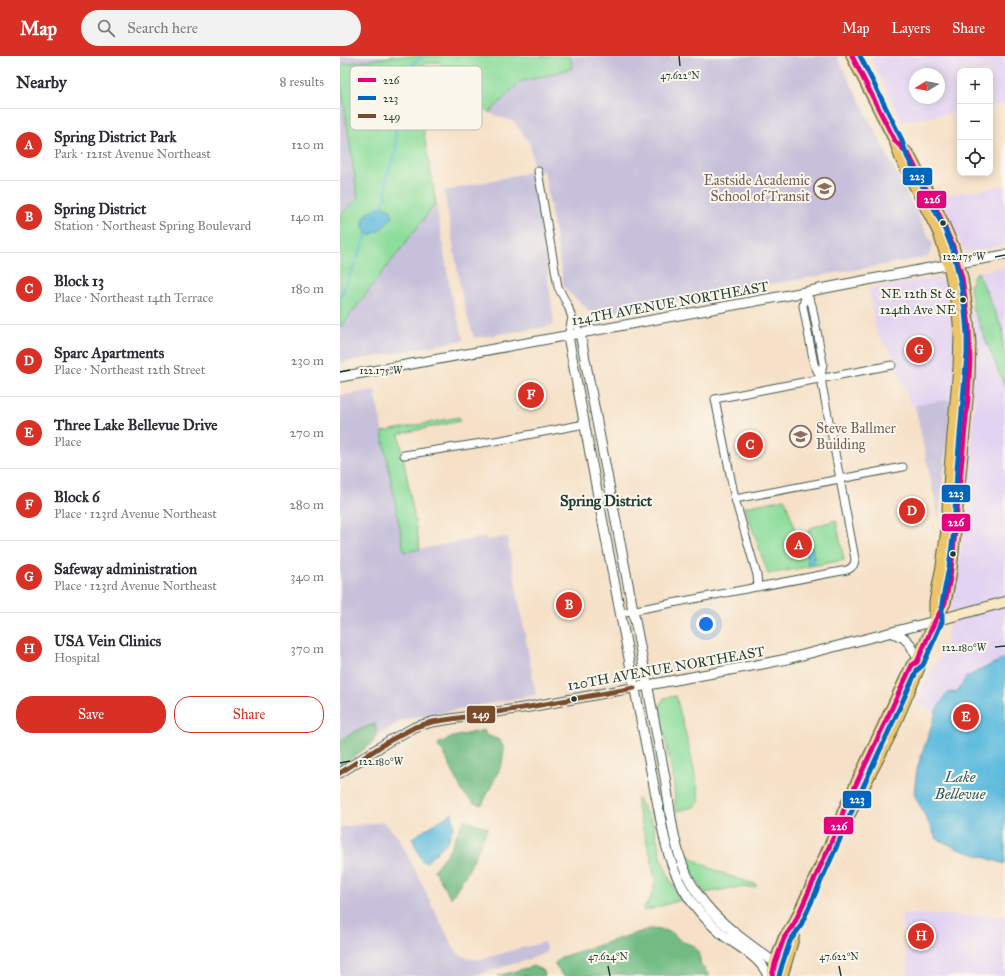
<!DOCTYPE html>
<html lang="en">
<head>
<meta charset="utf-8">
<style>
  body { margin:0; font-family:"IM FELL Great Primer",serif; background:#f2f2f3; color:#2b2b33 }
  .controls { position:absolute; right:12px; top:12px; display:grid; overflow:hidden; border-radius:8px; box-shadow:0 2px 10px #0003 }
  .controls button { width:36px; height:36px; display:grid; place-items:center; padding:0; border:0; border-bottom:1px solid #e1e1e2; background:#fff; color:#2b2b33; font:20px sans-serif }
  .compass { position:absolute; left:569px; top:12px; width:36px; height:36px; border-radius:50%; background:#fff; box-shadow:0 2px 10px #0003; rotate:260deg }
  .you { position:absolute; left:366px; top:568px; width:14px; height:14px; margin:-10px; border:3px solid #fff; border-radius:50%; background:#1a73e8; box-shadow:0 0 0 6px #1a73e833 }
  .badge { display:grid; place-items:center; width:26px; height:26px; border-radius:50%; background:#d93025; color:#fff; font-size:13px; font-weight:700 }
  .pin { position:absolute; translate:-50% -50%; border:2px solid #fff; box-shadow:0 1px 4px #0006 }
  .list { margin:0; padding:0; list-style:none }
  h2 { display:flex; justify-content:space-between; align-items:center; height:52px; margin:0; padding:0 16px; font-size:17px }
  h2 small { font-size:13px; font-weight:400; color:#7c7c81 }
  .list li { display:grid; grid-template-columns:26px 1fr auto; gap:12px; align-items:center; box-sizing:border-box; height:72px; padding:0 16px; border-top:1px solid #e1e1e2 }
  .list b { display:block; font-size:15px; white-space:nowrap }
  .list p { margin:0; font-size:13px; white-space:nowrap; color:#7c7c81 }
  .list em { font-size:13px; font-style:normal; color:#7c7c81 }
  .actions { display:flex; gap:8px; padding:12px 16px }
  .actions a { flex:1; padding:9px 0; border:1px solid #d93025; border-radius:16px; text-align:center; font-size:14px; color:#d93025 }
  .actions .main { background:#d93025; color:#fff }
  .icon { flex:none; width:22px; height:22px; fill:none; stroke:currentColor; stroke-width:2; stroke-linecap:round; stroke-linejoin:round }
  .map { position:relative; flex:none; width:665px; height:920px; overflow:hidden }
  header { display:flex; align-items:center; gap:24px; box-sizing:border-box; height:56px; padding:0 20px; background:#d93025; color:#fff }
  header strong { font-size:19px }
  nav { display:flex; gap:22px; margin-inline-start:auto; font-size:14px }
  .search { width:280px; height:36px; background:#f2f2f3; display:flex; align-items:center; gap:10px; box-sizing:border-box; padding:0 14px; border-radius:22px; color:#7c7c81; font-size:15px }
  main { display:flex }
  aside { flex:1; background:#fff }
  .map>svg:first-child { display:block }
  .built { fill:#e3d3f2; fill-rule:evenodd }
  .industrial { fill:#c6c0da }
  .green { fill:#8ddd9c; stroke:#568d68 }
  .forest { fill:#72bc84; stroke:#487c5c }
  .water { fill:#60bcde; stroke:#407c89 }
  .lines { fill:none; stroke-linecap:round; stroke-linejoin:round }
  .stream { stroke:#60bcde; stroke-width:2 }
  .minor-casing { stroke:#3f564a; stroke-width:9 }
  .tertiary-casing { stroke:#3f564a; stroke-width:11 }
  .secondary-casing { stroke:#3f564a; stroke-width:12 }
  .primary-casing { stroke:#3f564a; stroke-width:13 }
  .minor { stroke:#fff; stroke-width:7 }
  .tertiary { stroke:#fff; stroke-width:9 }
  .secondary { stroke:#f8e8c3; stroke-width:10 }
  .primary { stroke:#edc569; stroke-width:11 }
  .bus-1-casing { stroke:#fbf7ec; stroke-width:8 }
  .bus-2-casing { stroke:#fbf7ec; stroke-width:8 }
  .bus-3-casing { stroke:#fbf7ec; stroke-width:8 }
  .bus-1 { stroke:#e5007d; stroke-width:5 }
  .bus-2 { stroke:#0065bd; stroke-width:5 }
  .bus-3 { stroke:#7a4b2a; stroke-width:5 }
  .ticks { fill:none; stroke:#1f3d34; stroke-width:1.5 }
  .bus-dot { fill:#1f3d34; stroke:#fbf7ec; stroke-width:1.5 }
  .labels { text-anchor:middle; stroke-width:4; stroke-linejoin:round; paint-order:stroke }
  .bus-label { font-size:13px; fill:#1f3d34; stroke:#fbf7ec; text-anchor:end }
  .education-label { font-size:14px; fill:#785e54; stroke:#fbf7ec; text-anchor:end }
  .street-label { font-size:14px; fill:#1f3d34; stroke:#fbf7ec }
  .neighbourhood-label { font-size:15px; font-weight:bold; fill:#1f3d34; stroke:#fbf7ec }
  .water-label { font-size:15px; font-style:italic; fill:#2f5d5e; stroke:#fbf7ec }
  .key { fill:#fbf7ec; stroke:#b9bfb5; stroke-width:1 }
  .key-label { font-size:11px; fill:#1f3d34 }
  .ticks-label { font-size:10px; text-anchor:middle; fill:#1f3d34; stroke:#fbf7ec; stroke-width:4; stroke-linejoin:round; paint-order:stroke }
  .line-badge { stroke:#fbf7ec; stroke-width:1.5 }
  .badge-label { font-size:11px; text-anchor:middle; font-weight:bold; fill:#fff }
</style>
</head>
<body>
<header>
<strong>Map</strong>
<div class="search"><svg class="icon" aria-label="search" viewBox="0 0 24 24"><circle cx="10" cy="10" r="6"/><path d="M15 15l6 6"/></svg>Search here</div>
<nav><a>Map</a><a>Layers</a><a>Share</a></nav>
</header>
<main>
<aside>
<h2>Nearby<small>8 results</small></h2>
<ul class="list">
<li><span class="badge">A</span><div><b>Spring District Park</b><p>Park · 121st Avenue Northeast</p></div><em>120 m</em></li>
<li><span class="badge">B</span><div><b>Spring District</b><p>Station · Northeast Spring Boulevard</p></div><em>140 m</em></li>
<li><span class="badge">C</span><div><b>Block 13</b><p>Place · Northeast 14th Terrace</p></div><em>180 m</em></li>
<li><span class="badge">D</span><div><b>Sparc Apartments</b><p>Place · Northeast 12th Street</p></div><em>230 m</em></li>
<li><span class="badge">E</span><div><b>Three Lake Bellevue Drive</b><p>Place</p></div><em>270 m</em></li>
<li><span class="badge">F</span><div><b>Block 6</b><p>Place · 123rd Avenue Northeast</p></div><em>280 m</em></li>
<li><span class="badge">G</span><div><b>Safeway administration</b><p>Place · 123rd Avenue Northeast</p></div><em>340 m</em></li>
<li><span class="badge">H</span><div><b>USA Vein Clinics</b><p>Hospital</p></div><em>370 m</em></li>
</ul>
<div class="actions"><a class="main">Save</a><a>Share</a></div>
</aside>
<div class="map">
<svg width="665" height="920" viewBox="0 0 665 920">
  <rect width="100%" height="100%" fill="#fbf7ec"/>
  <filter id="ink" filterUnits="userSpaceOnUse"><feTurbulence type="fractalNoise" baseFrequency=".025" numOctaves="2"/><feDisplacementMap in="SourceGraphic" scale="8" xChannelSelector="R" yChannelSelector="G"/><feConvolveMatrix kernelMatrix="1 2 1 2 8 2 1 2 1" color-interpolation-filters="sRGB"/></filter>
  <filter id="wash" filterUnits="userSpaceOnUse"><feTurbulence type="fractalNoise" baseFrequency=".012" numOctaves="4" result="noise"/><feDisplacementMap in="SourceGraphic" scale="16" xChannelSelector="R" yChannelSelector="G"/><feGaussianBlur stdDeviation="0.9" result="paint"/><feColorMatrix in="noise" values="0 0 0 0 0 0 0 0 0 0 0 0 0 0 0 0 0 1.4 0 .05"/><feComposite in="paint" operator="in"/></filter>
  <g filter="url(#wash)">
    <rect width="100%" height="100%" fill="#f6e1c8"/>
    <path class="built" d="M530,0H665V48L650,51V15H620V56L562,65ZM575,18H599V42H575Z
      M665,130V189L625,196L600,140Z
      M665,211V297L663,294V275L638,216Z
      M596,222L600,223L607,229L613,256L633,253L665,331V644L643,682L575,646L596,606L604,599L620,502L626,456L635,338L571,350L552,297L537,279L529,233Z
      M561,858L665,860V920H569Z"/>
    <path class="industrial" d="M0,0H50V1L0,9Z
      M98,0H497L593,189L588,201L254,259L228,236L224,231L204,115L194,116L214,267L212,270L134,282L126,256L121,235L104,135L194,115L190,88L174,66L149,57L99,6Z
      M0,20L18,143L0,159Z
      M96,147L111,239L121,275L124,284L0,307V272Z
      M35,334L64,496L146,481L147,484L167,481L196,639L62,664L0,705V340Z
      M611,343L599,463L575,349Z
      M44,766L59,782L62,788L113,891L120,899L132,903H143L187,890V891L204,886L207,896L187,904L131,920H0V771Z"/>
    <path class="green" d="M50,0H230L232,12L208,19L180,26L149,57L99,6L85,8L71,17L81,60L96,147L0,272V159L18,143L0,20V9L50,1Z
      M638,216L663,275V294L665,297V331L633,253L630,230L634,219Z
      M119,361L120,365L59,378L80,493L64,496L42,376Z
      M445,443L456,476H458L459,478L471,475L470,472L496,464L504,504L428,518L405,451Z
      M336,640L351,699L360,745L354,751L336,755L333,722L319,651L324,642Z
      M297,742L313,767L322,804L329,822L341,844L304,855L303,853L309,845L313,836L315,826L311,801L297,751Z
      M345,797C368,813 389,821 416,828V831L392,832L365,837L353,817Z"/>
    <path class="forest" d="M35,668L37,674L33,687L0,710V685L15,675Z
      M144,674L146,679L160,684L164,693L162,708L142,749L134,747L123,737L103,695L98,691L99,687L113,681Z
      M124,763L148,772L128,815L111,842L94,814L110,793Z
      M309,873L324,874L333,877L341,885L354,890L359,898L361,909L370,920H290C283,918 276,917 269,920H223L214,908L221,901Z
      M193,910L204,915L205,920H158Z"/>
    <path class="water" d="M43,150L50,153L53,160C46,169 38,178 27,179C26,176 23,173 23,169C23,158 33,152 43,150Z
      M472,491L475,507L468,509L465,492Z
      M665,602V808L618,793L596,782L574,738L577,713L597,653L607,637L618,635L626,621Z
      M112,757L114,769L108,785L87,806L82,805L72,782Z"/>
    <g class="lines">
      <path class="stream" d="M42,151L46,141V121L56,96L55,45L63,22L76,5L84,0
        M0,243L27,178"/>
    </g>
  </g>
  <g filter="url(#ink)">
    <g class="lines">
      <defs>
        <path id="minor" d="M198,115L218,231L228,250L232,262L228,280
          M466,236L472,249L483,307L481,322
          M232,262L240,277
          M64,399L161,384L245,368
          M395,443L563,411
          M418,531L417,519L395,443L375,343L552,309
          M280,557L507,514C512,512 515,509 515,503L500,423L481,323L474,308L463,250L466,236"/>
        <path id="tertiary" d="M240,277L324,716C329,741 330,767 337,791C352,850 389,873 435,907L437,911
          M228,280C251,401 273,523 297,644C303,674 309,705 315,735C321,762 324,790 335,816C345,840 363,862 383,879C398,891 421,901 428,920
          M0,321L449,239L595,211L665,199
          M551,576L564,582L570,588L578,603
          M0,717L49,685L75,671L92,666L189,651L422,608L447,603L595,565"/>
        <path id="secondary" d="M595,565L665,546"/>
        <path id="primary" d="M512,0L555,85L561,103L599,177L609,209L618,255L620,279L619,311L610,413L607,473L602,510L595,546V564
          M507,762L509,759L551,677L579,612L578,610
          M432,920L435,907L444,882L454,868L499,769L503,756L572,609L577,606L595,565L605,547L610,522L613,497L629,322L630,287L627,253L622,221L613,190L597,154L569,99L555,85
          M442,920L453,883L454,871"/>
      </defs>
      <use href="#minor" class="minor-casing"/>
      <use href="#tertiary" class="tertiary-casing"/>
      <use href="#secondary" class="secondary-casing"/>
      <use href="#primary" class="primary-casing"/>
      <use href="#minor" class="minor"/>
      <use href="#tertiary" class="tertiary"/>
      <use href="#secondary" class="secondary"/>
      <use href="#primary" class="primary"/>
      <defs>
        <path id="bus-1" d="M432,920L435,907L444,882L454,868L499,769L503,756L572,609L577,606L595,565L605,547L610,522L613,497L628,342L630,304L629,269L622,221L613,190L597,154L569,99L555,85L512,0"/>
        <path id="bus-2" d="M439,920L442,909L450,885L460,871L505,772L510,759L577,614L583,609L602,566V547L609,511L614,474L617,413L627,297V278L625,254L621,229L613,194L605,174L567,100L561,82L520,0"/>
        <path id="bus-3" d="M0,717L49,685L75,671L92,666L189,651L294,632"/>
      </defs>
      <use href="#bus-1" class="bus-1-casing"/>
      <use href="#bus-2" class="bus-2-casing"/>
      <use href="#bus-3" class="bus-3-casing"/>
      <use href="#bus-1" class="bus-1"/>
      <use href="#bus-2" class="bus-2"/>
      <use href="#bus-3" class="bus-3"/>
    </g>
  </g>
  <path class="ticks" d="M339,0L340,10M655,201L665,199M0,316L10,314M655,591L665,590M0,707L10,705M268,910L270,920M499,910L501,920"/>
  <defs>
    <symbol id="school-ring" viewBox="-11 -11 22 22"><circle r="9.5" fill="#fbf7ec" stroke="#8d6e63" stroke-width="1.5"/><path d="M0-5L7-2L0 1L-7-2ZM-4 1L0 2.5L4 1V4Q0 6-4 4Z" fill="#8d6e63"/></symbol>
    <symbol id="university-ring" viewBox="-11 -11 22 22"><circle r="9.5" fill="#fbf7ec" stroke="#8d6e63" stroke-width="1.5"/><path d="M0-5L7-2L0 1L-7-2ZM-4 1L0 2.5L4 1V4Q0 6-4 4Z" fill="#8d6e63"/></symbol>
  </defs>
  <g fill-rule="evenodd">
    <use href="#school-ring" x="472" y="120" width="25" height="25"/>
    <use href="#university-ring" x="448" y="368" width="25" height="25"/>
  </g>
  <g class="bus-dot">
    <circle cx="603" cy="167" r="3.5"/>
    <circle cx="623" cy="244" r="3.5"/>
    <circle cx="613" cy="498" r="3.5"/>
    <circle cx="234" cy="643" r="3.5"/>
  </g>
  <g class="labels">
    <g class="bus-label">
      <text x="616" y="242">NE 12th St &amp;<tspan x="616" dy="16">124th Ave NE</tspan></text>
    </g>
    <g class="education-label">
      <text x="470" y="129">Eastside Academic<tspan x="470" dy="16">School of Transit</tspan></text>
      <text x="476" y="377" text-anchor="start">Steve Ballmer<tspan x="476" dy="16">Building</tspan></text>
    </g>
    <g class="street-label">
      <text transform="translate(330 247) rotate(-10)" y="5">124TH AVENUE NORTHEAST</text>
      <text transform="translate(326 612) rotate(-10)" y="5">120TH AVENUE NORTHEAST</text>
    </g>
    <g class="neighbourhood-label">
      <text x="266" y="450">Spring District</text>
    </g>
    <g class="water-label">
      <text x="620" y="726">Lake<tspan x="620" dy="17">Bellevue</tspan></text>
    </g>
  </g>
  <rect x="10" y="10" width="132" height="64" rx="6" class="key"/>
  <rect x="18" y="22" width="18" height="4" fill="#e5007d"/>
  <rect x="18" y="40" width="18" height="4" fill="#0065bd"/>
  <rect x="18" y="58" width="18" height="4" fill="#7a4b2a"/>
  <g class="key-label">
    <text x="43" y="28">226</text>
    <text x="43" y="46">223</text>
    <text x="43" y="64">249</text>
  </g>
  <g class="ticks-label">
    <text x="340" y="23">47.622°N</text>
    <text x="624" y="204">122.175°W</text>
    <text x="41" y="318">122.175°W</text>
    <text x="624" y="595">122.180°W</text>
    <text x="41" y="709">122.180°W</text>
    <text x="268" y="904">47.624°N</text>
    <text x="499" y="904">47.622°N</text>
  </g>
  <g class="line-badge">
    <rect x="562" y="111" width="31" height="19" rx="4" fill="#0065bd"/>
    <rect x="576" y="134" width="31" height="19" rx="4" fill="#e5007d"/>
    <rect x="601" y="428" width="30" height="19" rx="4" fill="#0065bd"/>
    <rect x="601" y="457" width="30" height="19" rx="4" fill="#e5007d"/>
    <rect x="126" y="649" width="30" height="19" rx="4" fill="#7a4b2a"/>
    <rect x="502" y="734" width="30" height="19" rx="4" fill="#0065bd"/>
    <rect x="483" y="760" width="31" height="19" rx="4" fill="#e5007d"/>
  </g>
  <g class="badge-label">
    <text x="577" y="124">223</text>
    <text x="592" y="147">226</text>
    <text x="616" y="441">223</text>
    <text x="616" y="470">226</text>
    <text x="141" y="662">249</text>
    <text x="517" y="747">223</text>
    <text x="499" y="774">226</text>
  </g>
</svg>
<div class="controls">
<button>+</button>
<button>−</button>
<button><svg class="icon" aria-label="locate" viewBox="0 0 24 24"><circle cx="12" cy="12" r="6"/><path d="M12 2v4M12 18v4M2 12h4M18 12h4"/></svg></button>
</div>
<svg class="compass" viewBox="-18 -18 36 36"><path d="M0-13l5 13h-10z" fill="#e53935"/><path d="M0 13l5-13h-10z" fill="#7c7c81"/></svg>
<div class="you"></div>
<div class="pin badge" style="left:459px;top:489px">A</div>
<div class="pin badge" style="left:229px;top:549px">B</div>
<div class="pin badge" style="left:410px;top:389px">C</div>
<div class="pin badge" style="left:572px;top:455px">D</div>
<div class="pin badge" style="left:626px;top:661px">E</div>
<div class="pin badge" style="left:191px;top:339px">F</div>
<div class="pin badge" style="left:579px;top:294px">G</div>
<div class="pin badge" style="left:581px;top:880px">H</div>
</div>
</main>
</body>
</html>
